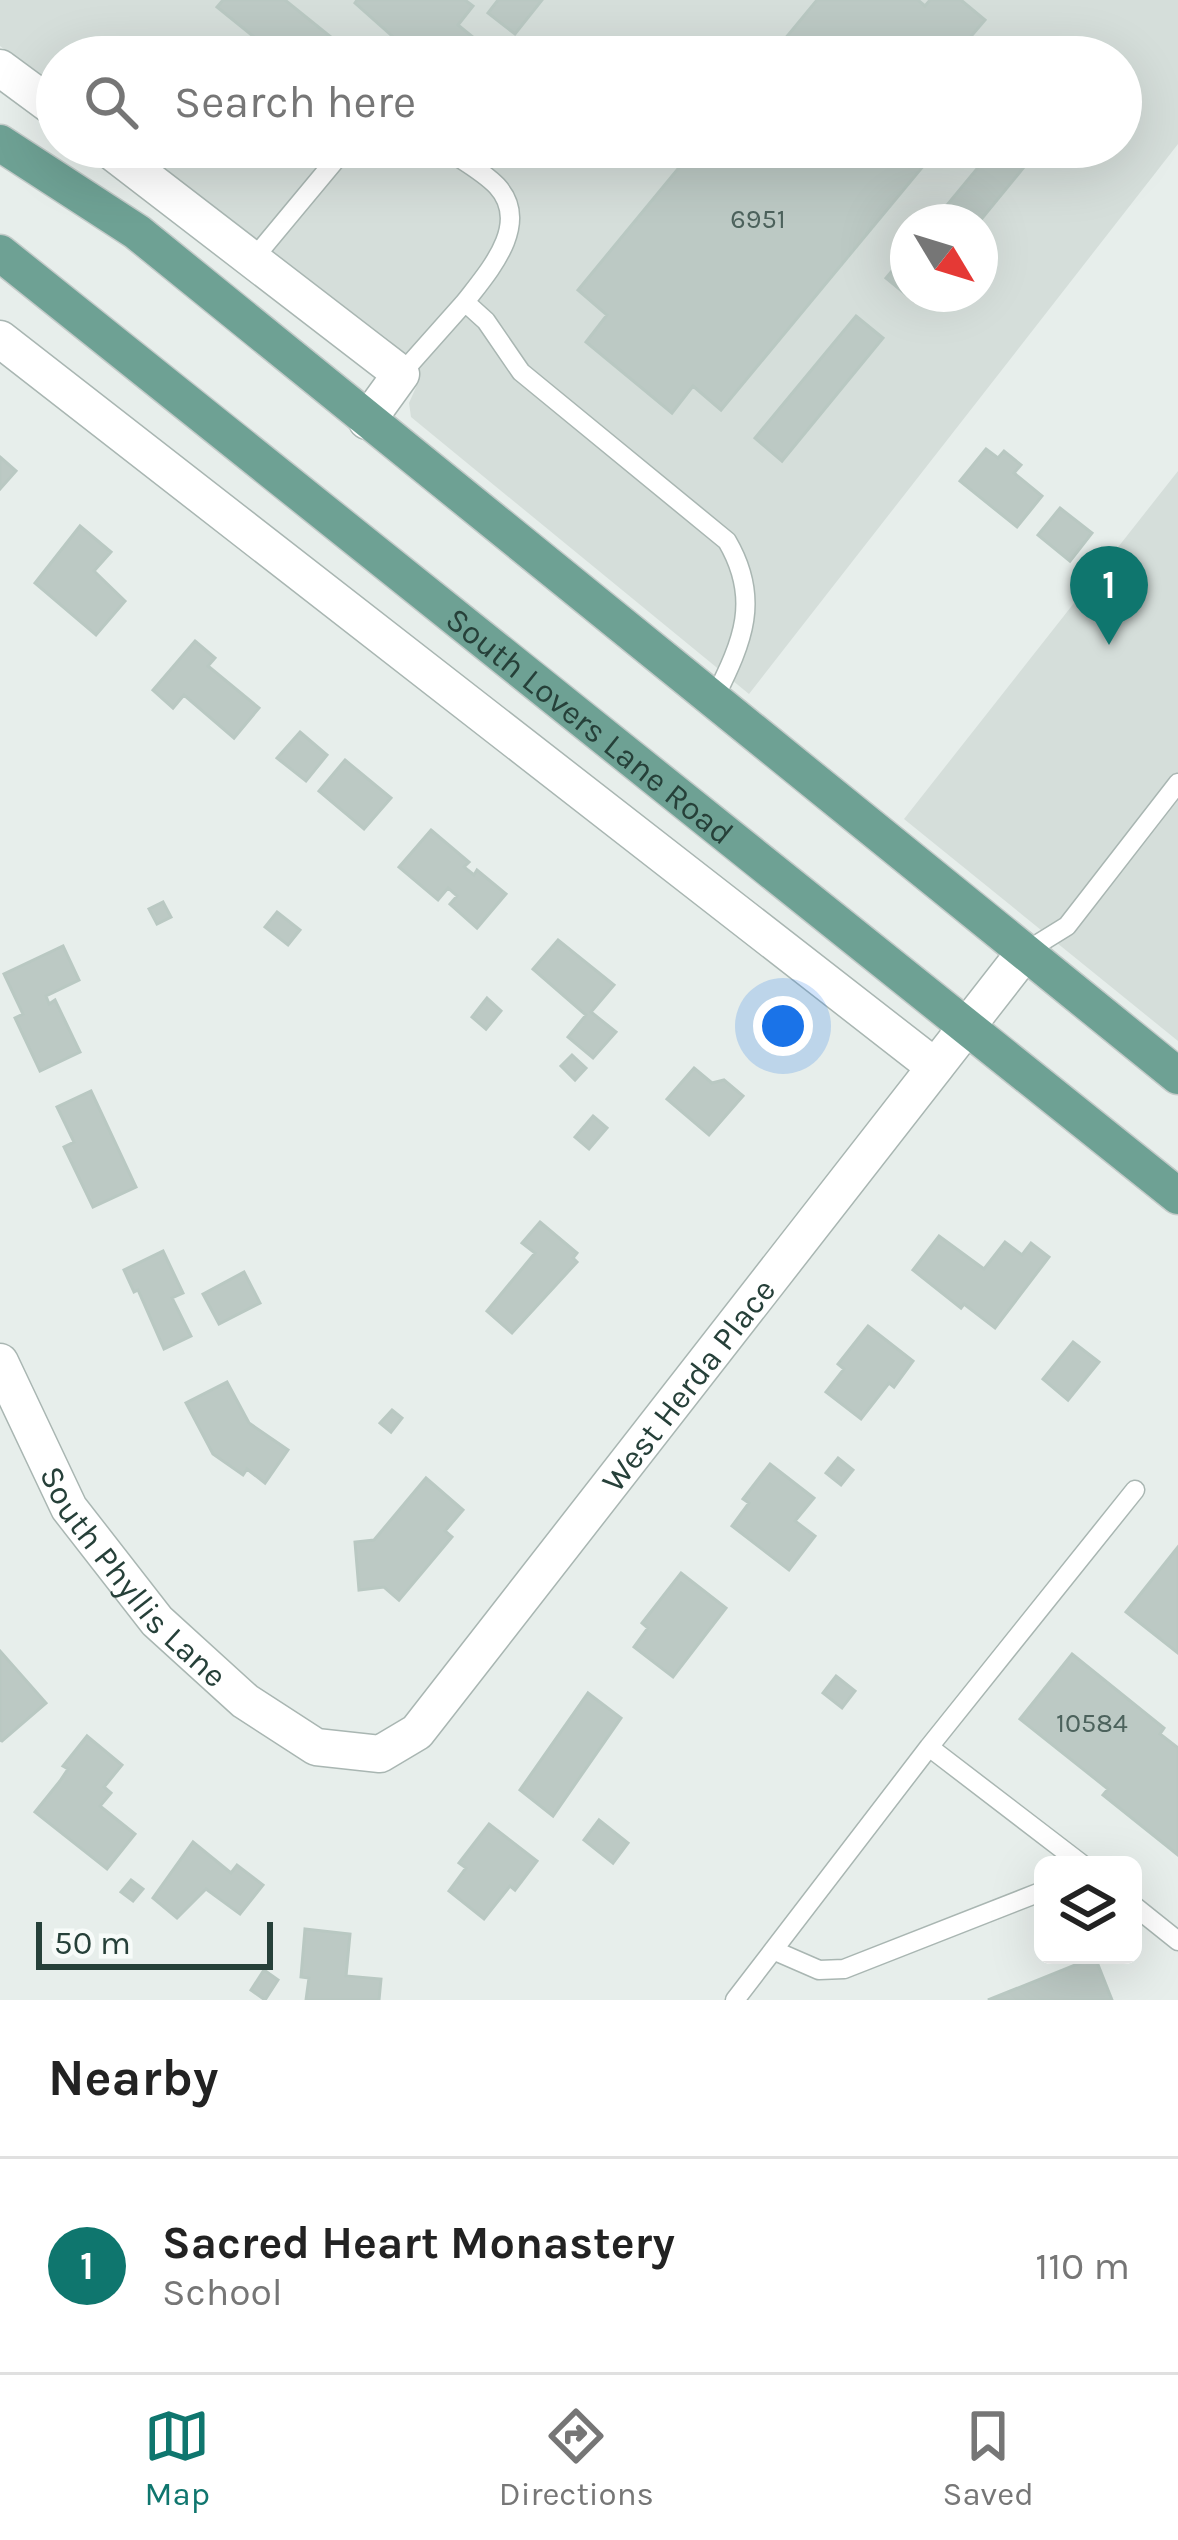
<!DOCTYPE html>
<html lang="en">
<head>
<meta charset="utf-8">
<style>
  body { margin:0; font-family:Karla,sans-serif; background:#f2f2f2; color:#222 }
  .controls { position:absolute; right:36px; bottom:36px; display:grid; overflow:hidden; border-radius:18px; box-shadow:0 12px 48px #0002 }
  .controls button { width:108px; height:108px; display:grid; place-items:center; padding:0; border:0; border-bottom:3px solid #e0e0e0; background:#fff; color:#222; font:60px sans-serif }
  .compass { position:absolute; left:890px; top:204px; width:108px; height:108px; border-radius:50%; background:#fff; box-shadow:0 12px 48px #0002; rotate:128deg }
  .scale { position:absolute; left:36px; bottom:30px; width:237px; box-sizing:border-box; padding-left:12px; border:6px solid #264039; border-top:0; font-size:33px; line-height:42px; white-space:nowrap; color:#264039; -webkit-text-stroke:9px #f7fbf9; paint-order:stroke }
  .you { position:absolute; left:783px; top:1026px; width:42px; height:42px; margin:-30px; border:9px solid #fff; border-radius:50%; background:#1a73e8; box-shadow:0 0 0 18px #1a73e833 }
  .badge { display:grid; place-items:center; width:78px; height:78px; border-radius:50%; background:#0f766e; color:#fff; font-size:39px; font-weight:700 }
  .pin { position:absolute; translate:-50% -99px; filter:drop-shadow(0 3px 6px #0008) }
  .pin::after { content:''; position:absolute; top:63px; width:42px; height:36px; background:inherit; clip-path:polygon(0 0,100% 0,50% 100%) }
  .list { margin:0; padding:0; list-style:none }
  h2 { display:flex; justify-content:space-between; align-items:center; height:156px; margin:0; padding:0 48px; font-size:51px }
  h2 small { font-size:39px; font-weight:400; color:#767676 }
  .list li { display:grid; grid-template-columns:78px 1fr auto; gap:36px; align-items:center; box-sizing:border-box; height:216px; padding:0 48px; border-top:3px solid #e0e0e0 }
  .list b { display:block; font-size:45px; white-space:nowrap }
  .list p { margin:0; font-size:39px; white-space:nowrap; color:#767676 }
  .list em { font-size:39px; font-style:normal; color:#767676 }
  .icon { flex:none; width:66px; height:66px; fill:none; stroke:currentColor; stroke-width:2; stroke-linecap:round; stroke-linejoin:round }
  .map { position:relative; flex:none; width:1178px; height:2000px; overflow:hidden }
  .search { position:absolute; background:#fff; box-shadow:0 12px 48px #0002; left:36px; right:36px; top:36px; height:132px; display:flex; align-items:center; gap:30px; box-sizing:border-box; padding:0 42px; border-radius:66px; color:#767676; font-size:45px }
  .sheet { height:372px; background:#fff }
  nav { display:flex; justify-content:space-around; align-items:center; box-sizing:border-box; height:168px; border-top:3px solid #e0e0e0; background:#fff; font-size:33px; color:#767676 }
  nav a { display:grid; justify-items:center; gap:6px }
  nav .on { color:#0f766e }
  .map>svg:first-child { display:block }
  .built { fill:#d5deda; fill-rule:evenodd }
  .building { fill:#bcc9c4; stroke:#b9c8c2; stroke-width:3 }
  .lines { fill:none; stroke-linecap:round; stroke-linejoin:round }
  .lane-casing { stroke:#a9b6b2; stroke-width:21 }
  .street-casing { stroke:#a9b6b2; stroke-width:39 }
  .primary-casing { stroke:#c2cac8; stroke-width:39 }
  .lane { stroke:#fff; stroke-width:18 }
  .street { stroke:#fff; stroke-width:36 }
  .primary { stroke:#6ea194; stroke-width:36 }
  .labels { text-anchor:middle; stroke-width:10; stroke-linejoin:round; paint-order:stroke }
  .number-label { font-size:27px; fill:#4c625c }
  .street-label { font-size:33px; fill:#264039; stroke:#f7fbf9 }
</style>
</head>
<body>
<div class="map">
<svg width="1178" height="2000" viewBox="0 0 1178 2000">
  <rect width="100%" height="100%" fill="#e7eeeb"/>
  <path class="built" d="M0,0H1178V144L749,694L411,417L409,403L417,385L414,369L389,340L135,147H1121V57H57V88L0,46ZM908,222H980V294H908Z
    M1178,471V1041L904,819Z"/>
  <path class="building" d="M223,0H285L342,46L333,57H279L217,7Z
    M357,0H465L473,6L458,25L474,38L466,48L478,57H379L376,55L392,36L355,3Z
    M498,0H542L515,34L488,13Z
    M817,0H918L925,6L930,0H961L985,20L967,41L984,55L770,57Z
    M696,147H939L721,410L693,386L672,413L586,342L607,315L578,290Z
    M995,147H1023L1033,156L979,222H933Z
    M908,252V294H919L914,301L886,278Z
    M856,316L883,338L782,461L755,438Z
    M986,449L998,458L1004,451L1021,465L1014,473L1042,496L1017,527L960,481Z
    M0,457L16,471L0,489Z
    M1060,508L1092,533L1070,561L1038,535Z
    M80,526L111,552L94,571L125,601L96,635L35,583Z
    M195,641L215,658L208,666L259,708L234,738L184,695L173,708L153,690Z
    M300,732L327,755L306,781L277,758Z
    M345,760L391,798L364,829L319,791Z
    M431,830L469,862L464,867L474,875L477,870L506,894L477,928L450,904L457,896L448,888L438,900L399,867Z
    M163,902L171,917L157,924L149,909Z
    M277,912L300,930L288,945L265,927Z
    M558,940L614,985L591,1012L616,1032L593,1058L568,1037L586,1015L533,969Z
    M63,946L79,980L46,996L49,1004L55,1000L80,1052L40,1071L15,1018L23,1014L4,974Z
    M487,998L501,1011L486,1029L472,1017Z
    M572,1055L586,1068L575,1080L561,1066Z
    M694,1068L712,1083L724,1080L743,1096L709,1135L667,1099Z
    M91,1091L136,1187L93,1207L64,1147L74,1142L57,1107Z
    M593,1116L607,1128L589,1149L575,1137Z
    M540,1222L577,1253L573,1258L577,1262L512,1333L487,1311L535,1253L522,1243Z
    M939,1236L984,1269L1005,1242L1022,1255L1031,1243L1049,1257L995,1328L964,1304L961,1308L913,1270Z
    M163,1251L183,1293L172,1298L191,1336L164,1349L138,1290L134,1292L124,1270Z
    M244,1272L260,1303L219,1324L203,1294Z
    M868,1326L913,1361L894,1387L889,1383L861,1419L826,1392L844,1369L838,1364Z
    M1073,1342L1099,1362L1068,1400L1043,1379Z
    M227,1382L249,1423L288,1450L265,1483L247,1469L243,1475L213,1454L186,1403Z
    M392,1410L402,1418L391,1432L380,1423Z
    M838,1458L853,1470L841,1485L826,1473Z
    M770,1464L814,1498L795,1521L815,1536L789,1570L732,1526L749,1503L743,1499Z
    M426,1478L463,1510L445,1531L452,1537L399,1600L384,1587L359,1590L355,1542L374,1540Z
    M1178,1547V1653L1126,1612Z
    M681,1573L726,1608L673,1677L634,1647L648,1628L642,1623Z
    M0,1651L46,1703L2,1741L0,1740Z
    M1072,1654L1164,1728L1160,1734L1178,1748V1855L1103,1795L1108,1789L1020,1719Z
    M836,1676L855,1691L842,1708L823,1693Z
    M588,1693L621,1718L553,1816L520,1790Z
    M87,1736L122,1765L104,1787L111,1793L100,1806L135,1834L107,1869L35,1812L60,1781L68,1769L63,1766Z
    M599,1820L628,1843L613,1863L584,1840Z
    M489,1824L537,1861L515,1890L510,1886L484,1919L449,1891L466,1868L459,1863Z
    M193,1842L231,1873L237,1865L263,1885L240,1914L206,1889L177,1918L153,1898Z
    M131,1880L143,1889L133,1901L121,1892Z
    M305,1929L350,1934L346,1976L381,1979L379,2000H306L309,1978L301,1977Z
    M1095,1957L1112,2000H988Z
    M264,1970L278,1980L265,2000L251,1990Z"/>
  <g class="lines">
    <defs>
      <path id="lane" d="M443,147C460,159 483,171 497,186C532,224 488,272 465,302
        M254,258L343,151L352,147
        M401,374L465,302L486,321L521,372L727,541C761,599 743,641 715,697
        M1025,952L1067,926L1178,783
        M929,1747L1135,1490
        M1133,1905L1178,1941
        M773,1950L819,1970L844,1969L1043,1891
        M735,2000L929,1747L1083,1865"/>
      <g id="street">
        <path d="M0,68L57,110"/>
        <path d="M106,147L401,374L367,421"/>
        <path d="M0,339L935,1067"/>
        <path id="s1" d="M0,1362L69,1508L157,1621L245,1701L316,1747L380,1754L417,1732L1025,952"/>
      </g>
      <g id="primary">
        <path d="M0,143L137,232L1178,1076"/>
        <path id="s2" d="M0,253L1178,1196"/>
      </g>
    </defs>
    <use href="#lane" class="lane-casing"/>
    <use href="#street" class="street-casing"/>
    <use href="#primary" class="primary-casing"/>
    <use href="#lane" class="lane"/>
    <use href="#street" class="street"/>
    <use href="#primary" class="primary"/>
  </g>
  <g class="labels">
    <g class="number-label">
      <text x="758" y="228">6951</text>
      <text x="1092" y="1732">10584</text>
    </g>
    <g class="street-label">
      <text dy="12" stroke="none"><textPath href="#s2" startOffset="756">South Lovers Lane Road</textPath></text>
      <text dy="12" stroke="none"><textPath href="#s1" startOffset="1056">West Herda Place</textPath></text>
      <text dy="12" stroke="none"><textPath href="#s1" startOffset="255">South Phyllis Lane</textPath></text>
    </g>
  </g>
</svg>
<div class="controls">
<button><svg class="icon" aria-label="layers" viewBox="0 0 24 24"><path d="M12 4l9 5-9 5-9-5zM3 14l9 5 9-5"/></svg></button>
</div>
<svg class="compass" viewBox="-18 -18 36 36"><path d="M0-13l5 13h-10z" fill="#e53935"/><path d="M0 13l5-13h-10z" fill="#767676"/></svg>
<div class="scale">50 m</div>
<div class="you"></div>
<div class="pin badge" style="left:1109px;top:645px">1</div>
<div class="search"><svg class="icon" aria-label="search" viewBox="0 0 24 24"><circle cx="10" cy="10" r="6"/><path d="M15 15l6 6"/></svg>Search here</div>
</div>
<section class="sheet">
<h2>Nearby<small></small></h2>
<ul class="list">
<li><span class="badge">1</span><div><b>Sacred Heart Monastery</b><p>School</p></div><em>110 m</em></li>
</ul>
</section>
<nav>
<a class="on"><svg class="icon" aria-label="map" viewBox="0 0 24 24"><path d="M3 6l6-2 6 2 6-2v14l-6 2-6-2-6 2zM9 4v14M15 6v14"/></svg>Map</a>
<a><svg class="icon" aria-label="directions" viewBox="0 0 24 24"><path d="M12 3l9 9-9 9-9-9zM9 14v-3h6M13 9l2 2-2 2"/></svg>Directions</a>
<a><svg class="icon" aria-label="saved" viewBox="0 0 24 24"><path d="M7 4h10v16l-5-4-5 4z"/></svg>Saved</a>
</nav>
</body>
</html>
